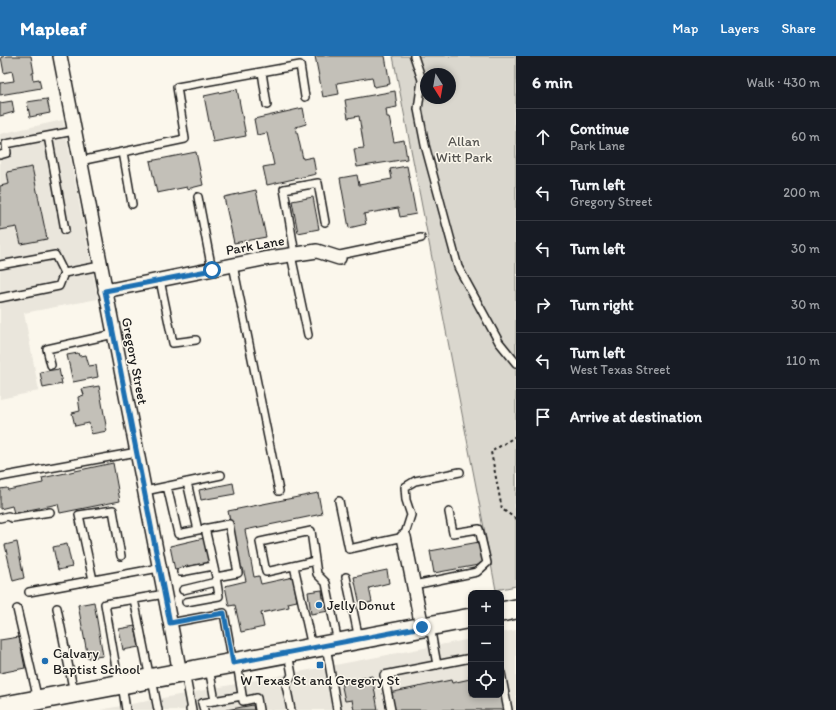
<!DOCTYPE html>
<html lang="en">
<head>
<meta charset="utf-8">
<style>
  body { margin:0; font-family:Itim,sans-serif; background:#20242c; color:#f1f3f6 }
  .controls { position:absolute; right:12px; bottom:12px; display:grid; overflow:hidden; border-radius:8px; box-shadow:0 2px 6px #0003 }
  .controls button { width:36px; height:36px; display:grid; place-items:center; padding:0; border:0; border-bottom:1px solid #363941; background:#171b24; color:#f1f3f6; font:20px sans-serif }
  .compass { position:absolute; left:420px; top:12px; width:36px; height:36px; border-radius:50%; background:#171b24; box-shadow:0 2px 6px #0003; rotate:169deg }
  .stop { position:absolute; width:12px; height:12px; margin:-9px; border:3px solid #1f6fb2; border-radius:50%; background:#fff }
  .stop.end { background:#1f6fb2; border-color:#fff; box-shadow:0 1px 4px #0008 }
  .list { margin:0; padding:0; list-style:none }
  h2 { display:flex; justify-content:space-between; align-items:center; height:52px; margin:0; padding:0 16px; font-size:17px }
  h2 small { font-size:13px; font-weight:400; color:#9ea1a6 }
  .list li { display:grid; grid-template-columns:26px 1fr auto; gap:12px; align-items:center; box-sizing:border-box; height:56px; padding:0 16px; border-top:1px solid #363941 }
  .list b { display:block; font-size:15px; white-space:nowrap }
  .list p { margin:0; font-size:13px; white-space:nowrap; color:#9ea1a6 }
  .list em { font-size:13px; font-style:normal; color:#9ea1a6 }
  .icon { flex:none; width:22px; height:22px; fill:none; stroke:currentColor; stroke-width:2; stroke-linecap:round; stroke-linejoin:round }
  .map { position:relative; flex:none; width:516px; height:654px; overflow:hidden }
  header { display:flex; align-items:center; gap:24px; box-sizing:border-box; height:56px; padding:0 20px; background:#1f6fb2; color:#fff }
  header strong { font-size:19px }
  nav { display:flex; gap:22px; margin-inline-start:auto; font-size:14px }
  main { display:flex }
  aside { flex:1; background:#171b24 }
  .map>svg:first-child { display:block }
  .built { fill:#eae6dc }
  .green { fill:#dad7ce; stroke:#7b7a75; fill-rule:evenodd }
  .building { fill:#c3c0b8; stroke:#1c1c1c }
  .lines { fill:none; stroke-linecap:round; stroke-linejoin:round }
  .lane-casing { stroke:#1c1c1c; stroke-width:10 }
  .street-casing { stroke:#1c1c1c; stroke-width:16 }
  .secondary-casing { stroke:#1c1c1c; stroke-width:22 }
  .path { stroke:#1c1c1c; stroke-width:2; stroke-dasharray:3 3; stroke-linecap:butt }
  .lane { stroke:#fbf7ec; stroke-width:7 }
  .street { stroke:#fbf7ec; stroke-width:13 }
  .secondary { stroke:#fbf7ec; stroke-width:19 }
  .route { stroke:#1f6fb2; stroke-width:5 }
  .poi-dot { fill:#1f6fb2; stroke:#fbf7ec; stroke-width:1.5 }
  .labels { text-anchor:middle; stroke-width:3; stroke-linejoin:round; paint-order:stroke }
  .park-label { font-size:14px; fill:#555451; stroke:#fbf7ec }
  .street-label { font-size:14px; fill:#1c1c1c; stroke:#fbf7ec }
  .poi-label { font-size:14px; fill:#1c1c1c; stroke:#fbf7ec; text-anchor:start }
</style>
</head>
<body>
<header>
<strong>Mapleaf</strong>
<nav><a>Map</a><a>Layers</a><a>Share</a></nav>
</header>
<main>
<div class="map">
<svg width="516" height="654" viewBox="0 0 516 654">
  <rect width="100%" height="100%" fill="#fbf7ec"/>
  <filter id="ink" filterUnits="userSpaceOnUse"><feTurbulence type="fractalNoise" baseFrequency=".025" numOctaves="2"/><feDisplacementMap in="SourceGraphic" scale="8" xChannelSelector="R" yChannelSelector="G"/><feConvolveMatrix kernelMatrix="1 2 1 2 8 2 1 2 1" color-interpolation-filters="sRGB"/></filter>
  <g filter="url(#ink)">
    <path class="built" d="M63,64L98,243L24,257L39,335L0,343V78Z
      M516,574V654H100L471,583V639H501V577Z"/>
    <path class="green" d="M393,0H516V530L496,534ZM426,18H450V42H426Z"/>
    <path class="building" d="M8,0H31L34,17H32L33,24L39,23L41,32L0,39V27L14,25L12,15L4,17L1,1Z
      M315,0H385L390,28L374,31L372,21L337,27L339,38L323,41Z
      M237,33L246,80L213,86L204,40Z
      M395,35L397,51L386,53L387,61H389L394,86L404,84L407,103L357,111L354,93L364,92L359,60L348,62L345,44Z
      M47,43L50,57L30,61L27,46Z
      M12,45L14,56L0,60V47Z
      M303,52L306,68L296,71L303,103L313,101L316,118L267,129L263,111L274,109L267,77L257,79L254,63Z
      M196,96L203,129L187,133V131L157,137L150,105Z
      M407,110L416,158L400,161L398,152L364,158L366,168L349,172L340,122L357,119L359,129L392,123L390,113Z
      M32,111L47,183L21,188L17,171L0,174V130L9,128L7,116Z
      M256,134L266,181L234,187L224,141Z
      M313,141L319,173L298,177L292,145Z
      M78,297L79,300L86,299L89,310L96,309L98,321L73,326L67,299Z
      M59,313L62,328L43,332L40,316Z
      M99,330L107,375L91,378L89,367L75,370L72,357L80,355L78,341L84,339L82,333Z
      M113,407L120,445L60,457L58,448L14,457L12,450L0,453V433L7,432L8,434L43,427L42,422Z
      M233,427L235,438L201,444L199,434Z
      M318,437L322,458L245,474L254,521L259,520L261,528L293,521L297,545L288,547L289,551L261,557L264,571L241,576L235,549L229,550L225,530L246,525L243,512H240L228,455Z
      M204,482L209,507L175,514L170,490Z
      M17,486L24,522L13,525L5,489Z
      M479,486L484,508L434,517L430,495Z
      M67,488L72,511L58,514L53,491Z
      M387,514L389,527L369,532L372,546L360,549L354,521Z
      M322,534L323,542L327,541L329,555L311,558L308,536Z
      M94,546L103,600L88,602L78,549Z
      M135,570L139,591L123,594L119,573Z
      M19,581L25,612L0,617V584Z
      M471,619V639H501V632L505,654H393L389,637L451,624L452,627L470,623L469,620Z
      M372,620L378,654H354L352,644L345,645L341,626Z
      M253,649L254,654H226Z"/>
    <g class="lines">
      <defs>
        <path id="lane" d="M414,0L422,24L418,53L425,89L458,211L499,286L516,307
          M262,16L267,49
          M48,80L65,174
          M123,96L132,148
          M0,99L7,97L6,88L74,75
          M80,105L185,83L177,31L300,9L305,41
          M198,141L212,214
          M295,198L284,133L318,127L325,166
          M291,199L308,279
          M335,200L421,182
          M0,209L55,199L64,217L59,230L0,242
          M233,209L279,435
          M64,217L100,210
          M160,224L173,287L196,284
          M51,309L47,293L114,278
          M0,421L137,396
          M187,426L198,474L229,468L238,517L216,521L205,472
          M167,430L178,478L198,474
          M145,435L221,419
          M339,445L349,493L404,481L411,459L406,444L405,431L415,425L460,416
          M0,462L8,460L12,462L50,456
          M315,505L266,516L260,486L311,475L317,518L326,527L338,587
          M294,510L312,591
          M181,516L213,510
          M346,521L359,583
          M93,524L79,459L113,454L121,500
          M414,529L477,516L487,507L479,473L453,477L449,456
          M183,534L216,526
          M29,536L159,512
          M134,543L150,623
          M186,546L219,540L216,521
          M57,552L74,637
          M17,553L38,644
          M170,567L224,557L233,607
          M430,570L437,609
          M326,590L337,654
          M288,597L292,619L286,629L291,654
          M237,607L243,645L257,642L259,654
          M209,612L215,645
          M185,616L192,654H190
          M501,617L508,654
          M152,623L158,654
          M122,628L126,654
          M119,629L105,548L165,538
          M204,654L202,647L242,640
          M391,654L384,619L471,602"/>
        <path id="street" d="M60,0L180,617
          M105,235L263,203L317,195L339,202
          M404,481L422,571"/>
        <path id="secondary" d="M501,556L516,553
          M0,651L471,562"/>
      </defs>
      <use href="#lane" class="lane-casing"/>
      <use href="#street" class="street-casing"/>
      <use href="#secondary" class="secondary-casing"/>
      <path class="path" d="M516,380L491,396L502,453L516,463"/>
      <use href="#lane" class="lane"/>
      <use href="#street" class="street"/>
      <use href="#secondary" class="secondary"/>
    </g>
  </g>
  <g class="lines" filter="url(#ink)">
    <path class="route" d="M212,214L105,235L170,567L224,557L233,607L422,571"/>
  </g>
  <g class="poi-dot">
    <circle cx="319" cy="549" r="4"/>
    <circle cx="45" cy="605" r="4"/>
    <rect x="316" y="605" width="8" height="8" rx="2"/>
  </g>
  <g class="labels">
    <g class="park-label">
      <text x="464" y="90">Allan<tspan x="464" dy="16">Witt Park</tspan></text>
    </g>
    <g class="street-label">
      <text transform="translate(255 189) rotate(-10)" y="5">Park Lane</text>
      <text transform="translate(135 305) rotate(79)" y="5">Gregory Street</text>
    </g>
    <g class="poi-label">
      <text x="327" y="554">Jelly Donut</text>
      <text x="53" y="602">Calvary<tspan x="53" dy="16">Baptist School</tspan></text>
      <text x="320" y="629" text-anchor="middle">W Texas St and Gregory St</text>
    </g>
  </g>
</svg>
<div class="controls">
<button>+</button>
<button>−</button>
<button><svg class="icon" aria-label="locate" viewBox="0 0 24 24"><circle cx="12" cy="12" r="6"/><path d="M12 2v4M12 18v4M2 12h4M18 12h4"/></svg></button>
</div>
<svg class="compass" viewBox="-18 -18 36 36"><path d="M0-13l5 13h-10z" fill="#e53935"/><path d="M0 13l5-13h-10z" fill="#9ea1a6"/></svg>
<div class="stop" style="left:212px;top:214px"></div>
<div class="stop end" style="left:422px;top:571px"></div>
</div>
<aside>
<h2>6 min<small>Walk · 430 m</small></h2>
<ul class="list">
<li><svg class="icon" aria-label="ahead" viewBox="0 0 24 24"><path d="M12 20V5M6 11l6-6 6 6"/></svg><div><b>Continue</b><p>Park Lane</p></div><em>60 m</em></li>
<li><svg class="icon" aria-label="left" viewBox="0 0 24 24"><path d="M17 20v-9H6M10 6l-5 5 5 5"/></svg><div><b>Turn left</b><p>Gregory Street</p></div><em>200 m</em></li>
<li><svg class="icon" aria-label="left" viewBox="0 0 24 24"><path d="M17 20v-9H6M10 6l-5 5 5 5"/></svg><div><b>Turn left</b></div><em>30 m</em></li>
<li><svg class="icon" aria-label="right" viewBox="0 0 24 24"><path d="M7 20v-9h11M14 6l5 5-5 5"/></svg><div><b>Turn right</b></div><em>30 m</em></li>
<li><svg class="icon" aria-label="left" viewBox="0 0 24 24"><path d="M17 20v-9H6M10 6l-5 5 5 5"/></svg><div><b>Turn left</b><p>West Texas Street</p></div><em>110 m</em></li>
<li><svg class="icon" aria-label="arrive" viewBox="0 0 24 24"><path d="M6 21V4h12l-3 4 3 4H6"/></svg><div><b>Arrive at destination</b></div></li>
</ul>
</aside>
</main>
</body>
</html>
